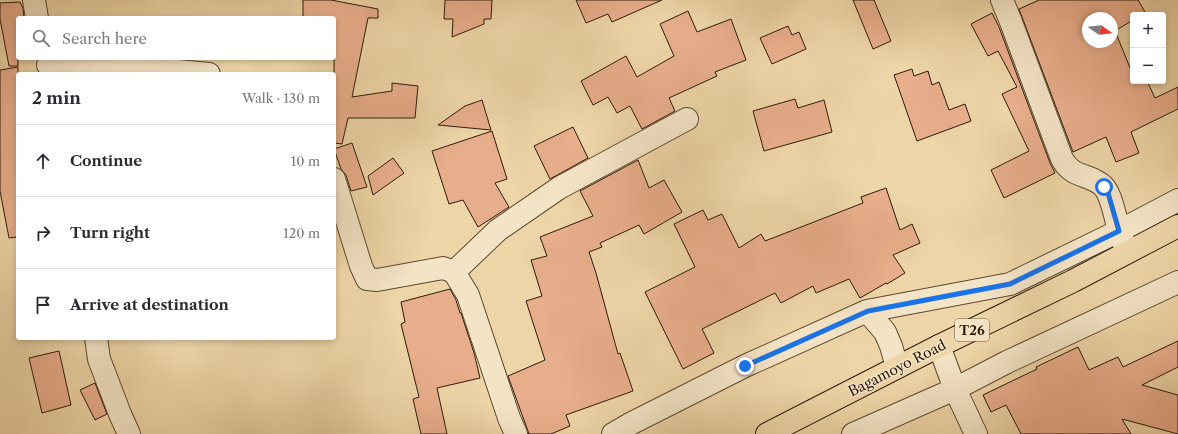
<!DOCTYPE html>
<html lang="en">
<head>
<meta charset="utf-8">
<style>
  body { margin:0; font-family:"Libre Caslon Text",serif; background:#f7f7f7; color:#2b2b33 }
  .controls { position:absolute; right:12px; top:12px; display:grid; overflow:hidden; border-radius:4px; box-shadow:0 2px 6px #0003 }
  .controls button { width:36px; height:36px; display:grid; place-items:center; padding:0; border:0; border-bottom:1px solid #e1e1e2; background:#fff; color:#2b2b33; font:20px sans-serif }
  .compass { position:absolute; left:1082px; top:12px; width:36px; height:36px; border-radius:50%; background:#fff; box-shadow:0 2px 6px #0003; rotate:105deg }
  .stop { position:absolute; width:12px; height:12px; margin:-9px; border:3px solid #1a73e8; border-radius:50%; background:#fff }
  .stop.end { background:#1a73e8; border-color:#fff; box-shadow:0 1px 4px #0008 }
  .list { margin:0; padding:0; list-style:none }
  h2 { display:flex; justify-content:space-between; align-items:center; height:52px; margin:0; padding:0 16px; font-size:17px }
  h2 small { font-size:13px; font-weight:400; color:#7c7c81 }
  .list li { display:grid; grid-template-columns:26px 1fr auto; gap:12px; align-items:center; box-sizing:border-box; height:72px; padding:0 16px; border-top:1px solid #e1e1e2 }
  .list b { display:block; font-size:15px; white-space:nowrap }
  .list em { font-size:13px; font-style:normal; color:#7c7c81 }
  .icon { flex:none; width:22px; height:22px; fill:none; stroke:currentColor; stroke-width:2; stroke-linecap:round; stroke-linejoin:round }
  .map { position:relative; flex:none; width:1178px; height:434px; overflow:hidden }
  .search { position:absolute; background:#fff; box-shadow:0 2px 6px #0003; left:16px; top:16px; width:320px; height:44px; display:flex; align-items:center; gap:10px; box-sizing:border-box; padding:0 14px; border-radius:4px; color:#7c7c81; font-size:15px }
  .panel { position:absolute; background:#fff; box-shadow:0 2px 6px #0003; left:16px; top:72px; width:320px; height:268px; border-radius:4px }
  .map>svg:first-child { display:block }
  .building { fill:#e8ae8b; stroke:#2d1a0a; fill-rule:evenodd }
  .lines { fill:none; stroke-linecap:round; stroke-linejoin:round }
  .minor-casing { stroke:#5d4931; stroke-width:24 }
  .trunk-casing { stroke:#2d1a0a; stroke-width:24 }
  .minor { stroke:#f4e4c6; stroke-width:22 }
  .trunk { stroke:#eed5a7; stroke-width:22 }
  .route { stroke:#1a73e8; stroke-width:5 }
  .labels { text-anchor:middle; stroke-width:3; stroke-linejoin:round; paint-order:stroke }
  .shield { fill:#f4e4c6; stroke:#695742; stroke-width:1 }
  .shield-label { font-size:13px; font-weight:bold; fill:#2d1a0a }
  .street-label { font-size:14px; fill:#2d1a0a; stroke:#f4e4c6 }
</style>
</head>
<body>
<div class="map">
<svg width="1178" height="434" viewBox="0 0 1178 434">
  <rect width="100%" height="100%" fill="#eed5a7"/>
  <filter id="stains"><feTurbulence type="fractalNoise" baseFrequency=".005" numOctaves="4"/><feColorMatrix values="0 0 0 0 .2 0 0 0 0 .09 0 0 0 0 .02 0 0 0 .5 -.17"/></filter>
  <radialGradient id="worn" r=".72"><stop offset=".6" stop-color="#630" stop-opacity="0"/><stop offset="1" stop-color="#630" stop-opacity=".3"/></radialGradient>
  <path class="building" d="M303,0H331L378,9V18H368L352,97L392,91V83L418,86L415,118H348L342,144L334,143V18H303Z
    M445,0H492L491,19H484V24L452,37L453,19H444Z
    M576,0H662L612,22L608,14L586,23Z
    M853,0H874L891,41L873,49Z
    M1039,0H1138L1145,12L1141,15H1133V20L1115,31L1133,75V81H1147L1155,98L1178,87V109L1131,132L1139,153L1116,162L1106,137L1073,152L1019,9ZM1088,18H1112V42H1088Z
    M20,2L23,8L24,18H18V66H9L0,19V3Z
    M688,11L697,32L731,19L746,60L715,72L717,76L669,98L675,111L642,129L630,106L617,113L608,97L593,105L581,81L626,56L637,77L674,56L660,24Z
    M992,13L999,27L1050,163L1055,173L1004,198L991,170L1029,151L1002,94L1017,87L998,51L988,56L971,24Z
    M788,26L792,35L799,32L806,49L772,64L760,38Z
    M18,67V237L9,238L0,191V70Z
    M912,69L914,76L928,71L932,85L939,82L949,110L965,104L971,121L917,141L894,75Z
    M795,99L798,108L824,100L832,132L764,151L753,111Z
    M482,100L491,130L438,125L465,106Z
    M573,127L588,158L550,179L534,146Z
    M492,131L507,179L495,183L509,207L478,227L463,200L449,204L432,151Z
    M352,143L367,187L351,191L346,175L341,169L334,149Z
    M393,158L404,173L373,195L368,176Z
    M638,160L649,188L664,180L682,212L644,234L639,225L600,243L602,247L589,252L596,273L618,354L620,353L633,391L566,415L570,426L551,434H529L508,376L545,360L526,301L542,296L531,260L547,256L540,237L593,216L580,191Z
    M886,188L900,230L912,224L920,243L893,255L905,273L887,284L886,283L860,298L849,279L816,293L813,286L781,303L775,293L702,329L714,353L683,369L645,292L695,267L674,224L703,210L708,220L722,214L739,248L761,234L765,241L863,203L861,197Z
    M450,289L456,300L460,313H461L474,353L480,378L437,388L447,434H421L413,399L419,397L401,324L405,322L401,302Z
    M1178,341V367L1142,385L1178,395V434L1122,419L1131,434H1021L1006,405L991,412L983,395L1037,369L1036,367L1078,347L1089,370L1118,357L1123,367Z
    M59,351L71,405L42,413L29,358Z
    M95,383L107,414L95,420L80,390Z"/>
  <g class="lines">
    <defs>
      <path id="minor" d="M34,0L37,18
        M1002,0L1011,22L1062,159C1073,179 1089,173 1103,186C1112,195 1115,218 1119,230C1120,235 1123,239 1124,244
        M48,65C102,65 155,68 209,74
        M334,179L361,266L367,279L377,280L443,268L454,272L468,295L509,418L516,434
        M454,272L498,230L559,188L687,119
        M867,311L1010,284L1119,231L1178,200
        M96,338L99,359L120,414L129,434
        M939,346L955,389L976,434
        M613,434L632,423L745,366L867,311L885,332L891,346L897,367
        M853,434L955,389L1007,362L1178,282"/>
      <path id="trunk" d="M767,434L939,346L1073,281L1178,226"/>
    </defs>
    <use href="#minor" class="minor-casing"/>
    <use href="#trunk" class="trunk-casing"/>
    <use href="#minor" class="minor"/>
    <use href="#trunk" class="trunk"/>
  </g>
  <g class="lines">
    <path class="route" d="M745,366L868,311L1010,284L1119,231L1108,193L1104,187"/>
  </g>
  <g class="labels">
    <rect class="shield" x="955" y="319" width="34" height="22" rx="3"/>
    <g class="shield-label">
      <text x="972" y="335">T26</text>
    </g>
    <g class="street-label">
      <text transform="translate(897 368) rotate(-27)" y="5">Bagamoyo Road</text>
    </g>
  </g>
  <rect width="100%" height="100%" filter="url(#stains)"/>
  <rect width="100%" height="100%" fill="url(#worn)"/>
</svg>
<div class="controls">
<button>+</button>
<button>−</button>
</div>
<svg class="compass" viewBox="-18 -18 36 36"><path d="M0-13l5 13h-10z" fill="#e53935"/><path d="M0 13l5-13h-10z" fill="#7c7c81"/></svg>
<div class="stop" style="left:1104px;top:187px"></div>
<div class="stop end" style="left:745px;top:366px"></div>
<div class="search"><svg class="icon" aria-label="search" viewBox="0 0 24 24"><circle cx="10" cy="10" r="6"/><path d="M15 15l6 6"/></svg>Search here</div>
<section class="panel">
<h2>2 min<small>Walk · 130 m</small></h2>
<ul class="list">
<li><svg class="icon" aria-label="ahead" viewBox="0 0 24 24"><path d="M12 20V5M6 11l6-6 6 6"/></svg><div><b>Continue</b></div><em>10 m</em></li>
<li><svg class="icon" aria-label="right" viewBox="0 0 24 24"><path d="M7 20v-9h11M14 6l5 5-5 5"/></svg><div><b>Turn right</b></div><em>120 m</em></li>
<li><svg class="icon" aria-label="arrive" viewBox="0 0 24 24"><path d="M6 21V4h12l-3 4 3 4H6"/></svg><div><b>Arrive at destination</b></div></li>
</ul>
</section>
</div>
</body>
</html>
